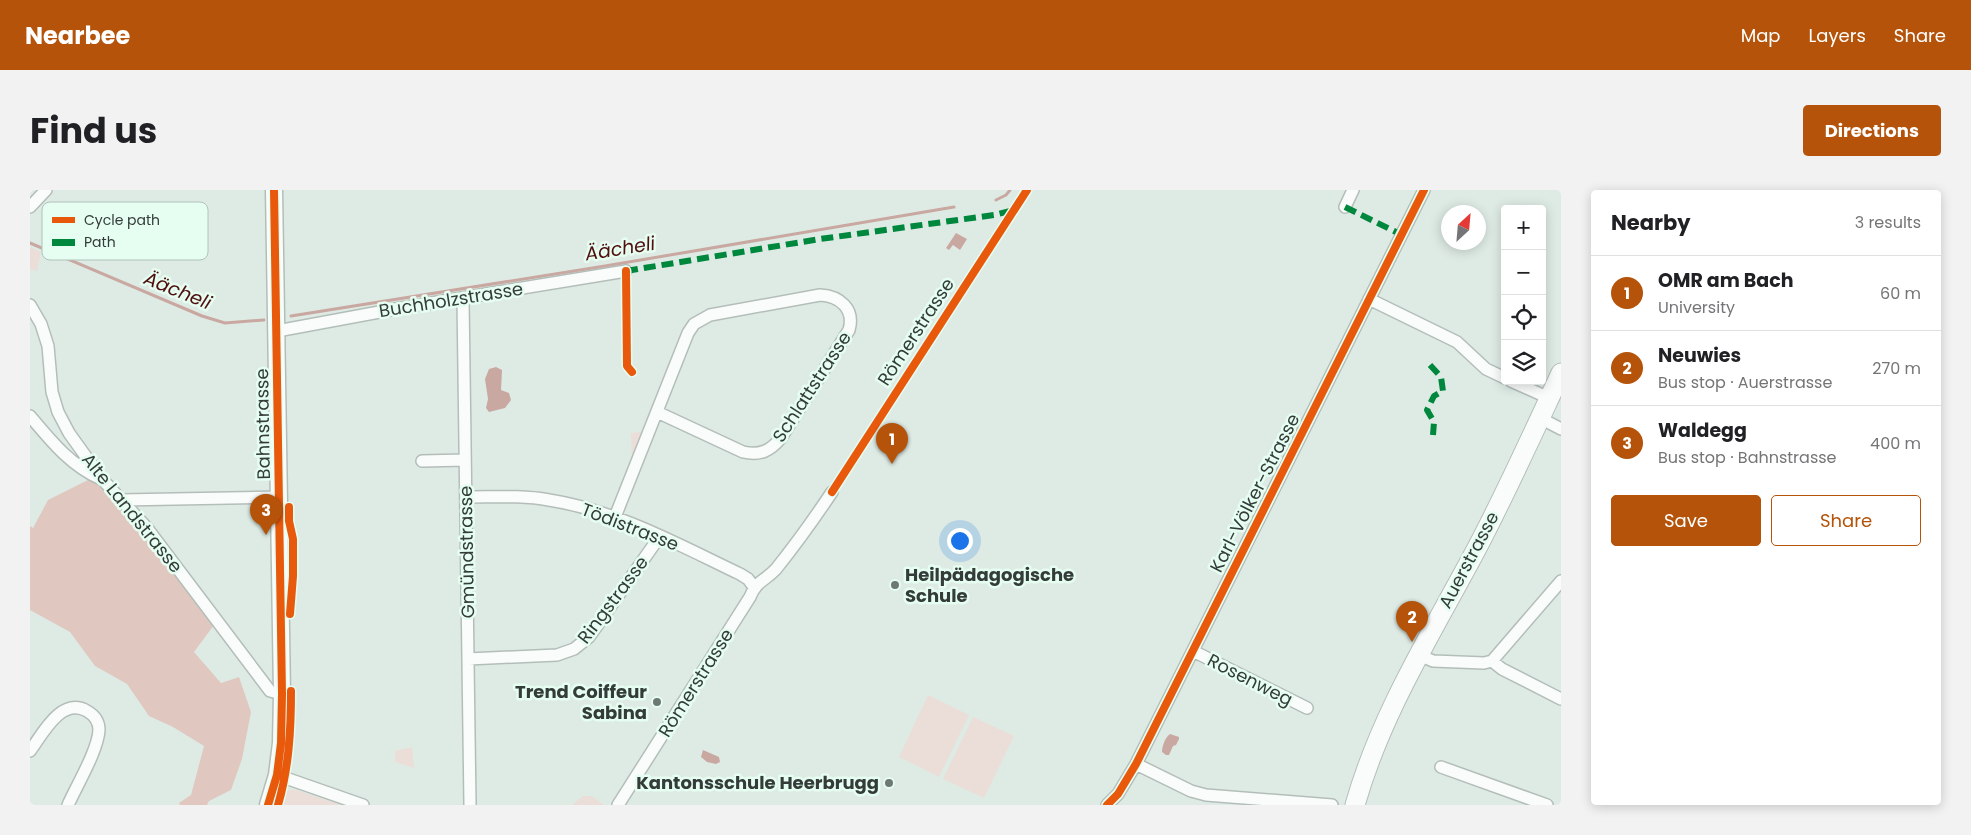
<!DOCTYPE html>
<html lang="en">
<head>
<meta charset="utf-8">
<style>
  body { margin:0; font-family:Poppins,sans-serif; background:#f2f2f2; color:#202124 }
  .controls { position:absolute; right:15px; top:15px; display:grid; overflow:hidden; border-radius:5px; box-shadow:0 2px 12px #0003 }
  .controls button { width:45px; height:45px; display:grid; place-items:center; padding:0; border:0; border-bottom:1px solid #e0e0e0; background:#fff; color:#202124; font:25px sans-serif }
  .compass { position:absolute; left:1411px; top:15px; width:45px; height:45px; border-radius:50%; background:#fff; box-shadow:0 2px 12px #0003; rotate:26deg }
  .you { position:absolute; left:929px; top:350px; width:18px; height:18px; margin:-12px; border:4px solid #fff; border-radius:50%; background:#1a73e8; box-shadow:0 0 0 8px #1a73e833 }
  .badge { display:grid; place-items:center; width:32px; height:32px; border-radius:50%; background:#b45309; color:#fff; font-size:16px; font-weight:700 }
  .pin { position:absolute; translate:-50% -41px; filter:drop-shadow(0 1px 2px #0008) }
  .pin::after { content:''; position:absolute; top:26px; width:18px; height:15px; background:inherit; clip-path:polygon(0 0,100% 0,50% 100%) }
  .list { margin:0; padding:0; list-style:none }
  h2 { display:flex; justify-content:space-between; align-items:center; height:65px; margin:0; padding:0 20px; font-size:21px }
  h2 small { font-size:16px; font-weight:400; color:#757577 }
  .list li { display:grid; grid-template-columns:32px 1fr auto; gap:15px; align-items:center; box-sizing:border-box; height:75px; padding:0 20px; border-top:1px solid #e0e0e0 }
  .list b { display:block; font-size:19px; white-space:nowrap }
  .list p { margin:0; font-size:16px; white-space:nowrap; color:#757577 }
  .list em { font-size:16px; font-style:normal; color:#757577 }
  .actions { display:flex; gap:10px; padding:15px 20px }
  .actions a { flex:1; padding:11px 0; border:1px solid #b45309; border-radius:5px; text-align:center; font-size:18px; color:#b45309 }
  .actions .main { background:#b45309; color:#fff }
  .icon { flex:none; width:28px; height:28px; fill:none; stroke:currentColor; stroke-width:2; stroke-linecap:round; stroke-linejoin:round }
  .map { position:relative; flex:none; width:1531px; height:615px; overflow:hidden; border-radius:5px }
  header { display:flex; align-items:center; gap:30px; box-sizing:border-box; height:70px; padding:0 25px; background:#b45309; color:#fff }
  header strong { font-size:24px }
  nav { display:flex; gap:28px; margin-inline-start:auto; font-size:18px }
  .intro { display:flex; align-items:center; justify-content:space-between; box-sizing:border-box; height:120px; padding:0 30px }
  h1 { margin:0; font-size:35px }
  .button { padding:12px 22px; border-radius:5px; background:#b45309; color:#fff; font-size:18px; font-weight:700 }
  main { display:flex; gap:30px; padding:0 30px }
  aside { flex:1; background:#fff; border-radius:5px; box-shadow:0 2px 12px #0003 }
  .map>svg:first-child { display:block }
  .green { fill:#ebddd7 }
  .forest { fill:#e0c8c1 }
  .water { fill:#caa8a2 }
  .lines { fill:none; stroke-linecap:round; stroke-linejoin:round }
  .stream { stroke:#caa8a2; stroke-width:3 }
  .minor-casing { stroke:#b4beb9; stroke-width:14 }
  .secondary-casing { stroke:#b4beb9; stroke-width:19 }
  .primary-casing { stroke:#b4beb9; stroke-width:21 }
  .minor { stroke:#fafcfb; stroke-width:11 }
  .secondary { stroke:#fafcfb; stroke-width:16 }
  .primary { stroke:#fafcfb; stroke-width:19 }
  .quiet { stroke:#00873e; stroke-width:6; stroke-dasharray:12 6; stroke-linecap:butt }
  .cycleway-casing { stroke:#e6fdf1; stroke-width:11 }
  .cycleway { stroke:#e8590c; stroke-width:8 }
  .poi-dot { fill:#6f7974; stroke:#e6fdf1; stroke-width:2 }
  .labels { text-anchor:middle; stroke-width:5; stroke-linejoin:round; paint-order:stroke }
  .street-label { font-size:18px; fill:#333c38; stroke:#e6fdf1 }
  .poi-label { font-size:18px; font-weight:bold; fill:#333c38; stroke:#e6fdf1; text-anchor:end }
  .water-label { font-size:19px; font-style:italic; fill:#500f0f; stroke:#e6fdf1 }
  .key { fill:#e6fdf1; stroke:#b0c3ba; stroke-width:1 }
  .key-label { font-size:14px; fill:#333c38 }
</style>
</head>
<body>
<header>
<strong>Nearbee</strong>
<nav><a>Map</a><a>Layers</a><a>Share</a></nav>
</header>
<div class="intro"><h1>Find us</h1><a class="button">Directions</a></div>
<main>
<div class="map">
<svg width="1531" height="615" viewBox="0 0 1531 615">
  <rect width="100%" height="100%" fill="#deebe4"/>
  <path class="green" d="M0,57L11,62L7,81L0,79Z
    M612,242L602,270L601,243Z
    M898,505L939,525L909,587L869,567Z
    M943,527L984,546L954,608L913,589Z
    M382,557L384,578L365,572V561Z
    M263,599L311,615H252L256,602Z
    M553,606H562L574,615H542Z"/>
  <path class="forest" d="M62,288L110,340L184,435L164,462L191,493L209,487L221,522L212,569L201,600L179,611L177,615H150L149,613L161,605L174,556L143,537L119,526L97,494L65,476L40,442L0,420V336L3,338L18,310Z"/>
  <path class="water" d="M926,43L937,49L930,60L923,55L919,60L916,58Z
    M466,177L472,180L471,200L479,203L481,210L475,218L459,222L456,218L458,209L455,189L459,179Z
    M1140,544L1149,547V549L1146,555L1143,556L1139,565H1136L1132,562C1132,557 1135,547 1140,544Z
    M673,560L689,567L690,572L686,574L677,572L671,567Z"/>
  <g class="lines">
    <path class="stream" d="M966,10L976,5L980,0
      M0,53L172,126L195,133L234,130
      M261,126L575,76L924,17"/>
    <defs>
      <path id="minor" d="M0,17L16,0
        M1315,17L1323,0
        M433,109L440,615
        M1339,109L1427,152L1456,179L1475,188
        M0,115L11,134L18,156L22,202L28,222L39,243L72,289L117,338L240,501L252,504
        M247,141L371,118L596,81
        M1481,191L1519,208
        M0,226C21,251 41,276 71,289
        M1510,228L1531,239
        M392,271L435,270
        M436,307C464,307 492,305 519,310C588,321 649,355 710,384L718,389L724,397
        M91,310L250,307
        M585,327L658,143L664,134L680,125L790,105C810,106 825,119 819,140L751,248C740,261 730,266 713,262L627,222
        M1163,461L1277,518
        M1389,465L1403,471L1454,473L1462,471L1531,391
        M438,469L527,465L544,459L559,447L630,346
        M1462,471L1472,479L1531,509
        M0,561C12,545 31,506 57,521C64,525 69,531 69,540C68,560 47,595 38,615
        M1106,574L1161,601L1176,605L1302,615
        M1411,577L1517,615
        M247,585L333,615
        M588,615L720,407C726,391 735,391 746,379C766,354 784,329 802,302
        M1077,615L1088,604L1106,574L1394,0"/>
      <path id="secondary" d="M238,615L247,585L251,553L252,504L244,0"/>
      <path id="primary" d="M1325,615C1351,523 1403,441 1447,358C1477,301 1504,241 1531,183"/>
    </defs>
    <use href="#minor" class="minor-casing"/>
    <use href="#secondary" class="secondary-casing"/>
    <use href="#primary" class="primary-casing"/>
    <use href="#minor" class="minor"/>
    <use href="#secondary" class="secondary"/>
    <use href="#primary" class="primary"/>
    <path class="quiet" d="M1315,17L1366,42
      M596,81L790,49L964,25L984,20
      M1400,175L1411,187L1413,201L1404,206L1397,220L1404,232L1403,245"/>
    <defs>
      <path id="cycleway" d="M596,81L597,176L602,182
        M802,302L997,0
        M259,317V331L263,349V386L260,424
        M238,615L247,585L251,553L252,504L244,0
        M248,615C259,577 261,540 261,501
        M1077,615L1088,604L1106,574L1394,0"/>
    </defs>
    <use href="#cycleway" class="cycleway-casing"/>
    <use href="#cycleway" class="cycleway"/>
  </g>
  <g class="poi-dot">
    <circle cx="865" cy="395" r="5"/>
    <circle cx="627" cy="512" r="5"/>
    <circle cx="859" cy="593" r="5"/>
  </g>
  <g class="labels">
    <g class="street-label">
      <text transform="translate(421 110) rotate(-9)" y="6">Buchholzstrasse</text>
      <text transform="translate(886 142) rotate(-57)" y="6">Römerstrasse</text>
      <text transform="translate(782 197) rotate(-57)" y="6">Schlattstrasse</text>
      <text transform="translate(233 234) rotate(-91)" y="6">Bahnstrasse</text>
      <text transform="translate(1225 303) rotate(-63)" y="6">Karl-Völker-Strasse</text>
      <text transform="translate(102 323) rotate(51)" y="6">Alte Landstrasse</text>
      <text transform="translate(600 337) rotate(21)" y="6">Tödistrasse</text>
      <text transform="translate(437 362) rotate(-91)" y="6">Gmündstrasse</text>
      <text transform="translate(1439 370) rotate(-62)" y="6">Auerstrasse</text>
      <text transform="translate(583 410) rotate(-53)" y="6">Ringstrasse</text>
      <text transform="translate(1220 490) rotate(27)" y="6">Rosenweg</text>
      <text transform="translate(666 493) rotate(-58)" y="6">Römerstrasse</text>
    </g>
    <g class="poi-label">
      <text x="875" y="391" text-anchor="start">Heilpädagogische<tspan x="875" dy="21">Schule</tspan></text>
      <text x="617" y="508">Trend Coiffeur<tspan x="617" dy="21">Sabina</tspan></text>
      <text x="849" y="599">Kantonsschule Heerbrugg</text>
    </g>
    <g class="water-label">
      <text transform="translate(590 58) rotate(-9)" y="7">Äächeli</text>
      <text transform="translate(148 100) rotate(22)" y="7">Äächeli</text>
    </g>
  </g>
  <rect x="12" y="12" width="166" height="58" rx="8" class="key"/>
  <rect x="22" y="27" width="23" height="6" fill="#e8590c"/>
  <rect x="22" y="49" width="23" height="7" fill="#00873e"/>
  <g class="key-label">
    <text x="54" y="35">Cycle path</text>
    <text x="54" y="57">Path</text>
  </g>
</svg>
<div class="controls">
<button>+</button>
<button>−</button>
<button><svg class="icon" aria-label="locate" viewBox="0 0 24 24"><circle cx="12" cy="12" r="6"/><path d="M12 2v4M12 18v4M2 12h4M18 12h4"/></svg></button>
<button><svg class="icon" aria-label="layers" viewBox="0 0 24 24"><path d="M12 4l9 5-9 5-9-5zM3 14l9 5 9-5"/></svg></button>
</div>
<svg class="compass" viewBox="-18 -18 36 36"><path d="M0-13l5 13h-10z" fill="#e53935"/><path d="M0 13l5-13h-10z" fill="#757577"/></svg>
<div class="you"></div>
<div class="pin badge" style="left:862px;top:274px">1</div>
<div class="pin badge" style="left:1382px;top:452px">2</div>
<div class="pin badge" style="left:236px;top:345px">3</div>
</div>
<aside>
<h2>Nearby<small>3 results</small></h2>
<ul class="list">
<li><span class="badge">1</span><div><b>OMR am Bach</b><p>University</p></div><em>60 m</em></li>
<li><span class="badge">2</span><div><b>Neuwies</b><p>Bus stop · Auerstrasse</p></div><em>270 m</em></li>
<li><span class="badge">3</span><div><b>Waldegg</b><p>Bus stop · Bahnstrasse</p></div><em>400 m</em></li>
</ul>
<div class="actions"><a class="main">Save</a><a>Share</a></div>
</aside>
</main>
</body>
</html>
